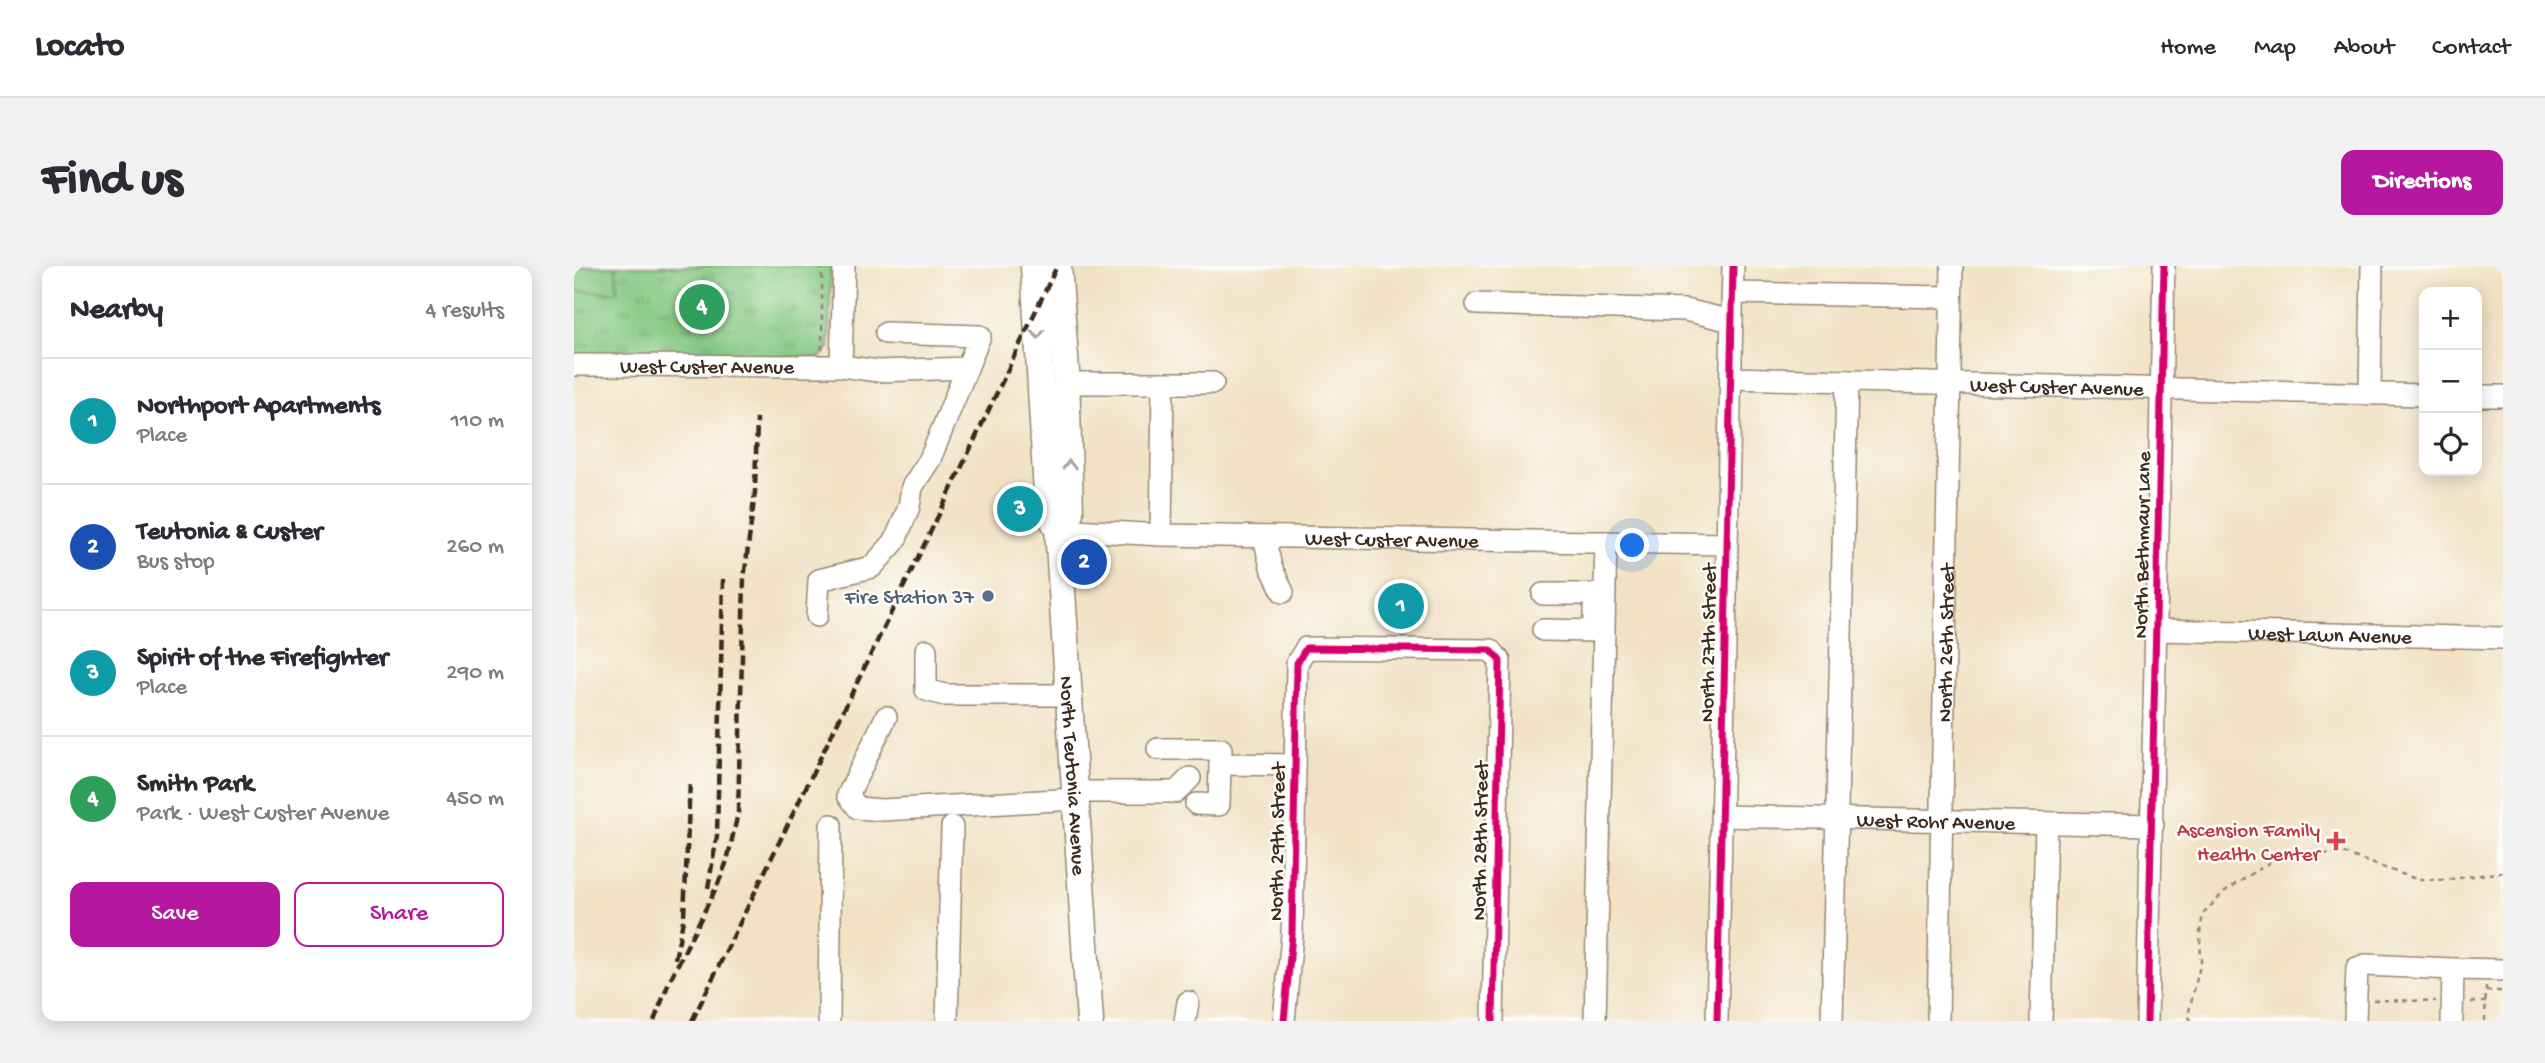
<!DOCTYPE html>
<html lang="en">
<head>
<meta charset="utf-8">
<style>
  body { margin:0; font-family:"Gochi Hand",sans-serif; background:#f2f2f3; color:#2b2b33 }
  .controls { position:absolute; right:21px; top:21px; display:grid; overflow:hidden; border-radius:14px; box-shadow:0 4px 18px #0003 }
  .controls button { width:63px; height:63px; display:grid; place-items:center; padding:0; border:0; border-bottom:2px solid #e1e1e2; background:#fff; color:#2b2b33; font:35px sans-serif }
  .you { position:absolute; left:1059px; top:280px; width:24px; height:24px; margin:-18px; border:5px solid #fff; border-radius:50%; background:#1a73e8; box-shadow:0 0 0 10px #1a73e833 }
  .badge { display:grid; place-items:center; width:46px; height:46px; border-radius:50%; background:#b5179e; color:#fff; font-size:23px; font-weight:700 }
  .pin { position:absolute; translate:-50% -50%; border:4px solid #fff; box-shadow:0 2px 7px #0006 }
  .list { margin:0; padding:0; list-style:none }
  h2 { display:flex; justify-content:space-between; align-items:center; height:91px; margin:0; padding:0 28px; font-size:30px }
  h2 small { font-size:23px; font-weight:400; color:#7c7c81 }
  .list li { display:grid; grid-template-columns:46px 1fr auto; gap:21px; align-items:center; box-sizing:border-box; height:126px; padding:0 28px; border-top:2px solid #e1e1e2 }
  .list b { display:block; font-size:26px; white-space:nowrap }
  .list p { margin:0; font-size:23px; white-space:nowrap; color:#7c7c81 }
  .list em { font-size:23px; font-style:normal; color:#7c7c81 }
  .actions { display:flex; gap:14px; padding:21px 28px }
  .actions a { flex:1; padding:16px 0; border:2px solid #b5179e; border-radius:14px; text-align:center; font-size:24px; color:#b5179e }
  .actions .main { background:#b5179e; color:#fff }
  .icon { flex:none; width:38px; height:38px; fill:none; stroke:currentColor; stroke-width:2; stroke-linecap:round; stroke-linejoin:round }
  .map { position:relative; flex:none; width:1929px; height:755px; overflow:hidden; border-radius:14px }
  header { display:flex; align-items:center; gap:42px; box-sizing:border-box; height:98px; padding:0 35px; background:#fff; border-bottom:2px solid #e1e1e2 }
  header strong { font-size:33px }
  nav { display:flex; gap:38px; margin-inline-start:auto; font-size:24px }
  .intro { display:flex; align-items:center; justify-content:space-between; box-sizing:border-box; height:168px; padding:0 42px }
  h1 { margin:0; font-size:49px }
  .button { padding:18px 32px; border-radius:14px; background:#b5179e; color:#fff; font-size:24px; font-weight:700 }
  main { display:flex; gap:42px; padding:0 42px }
  aside { flex:1; background:#fff; border-radius:14px; box-shadow:0 4px 18px #0003 }
  .map>svg:first-child { display:block }
  .grass { fill:url(#grass-tufts); stroke:#5f7850; stroke-width:2 }
  .pitch { fill:#83c781; stroke:#5f7850; stroke-width:2 }
  .lines { fill:none; stroke-linecap:round; stroke-linejoin:round }
  .minor-casing { stroke:#968672; stroke-width:24 }
  .major-casing { stroke:#968672; stroke-width:29 }
  .path { stroke:#968672; stroke-width:2.5; stroke-dasharray:5 5; stroke-linecap:butt }
  .minor { stroke:#fff; stroke-width:21 }
  .major { stroke:#fff; stroke-width:26 }
  .rail { stroke:#3b2a1e; stroke-width:4.5; stroke-dasharray:10 5; stroke-linecap:butt }
  .cycleway-casing { stroke:#fdfcf7; stroke-width:11 }
  .cycleway { stroke:#d6006c; stroke-width:7 }
  .oneway { stroke:#a79f9a }
  .service-dot { fill:#5c6f8a; stroke:#fdfcf7; stroke-width:2.5 }
  .health-dot { fill:#e0444e; stroke:#fdfcf7; stroke-width:2.5 }
  .labels { text-anchor:middle; stroke-width:5; stroke-linejoin:round; paint-order:stroke }
  .street-label { font-size:21px; fill:#3b2a1e; stroke:#fdfcf7 }
  .service-label { font-size:21px; fill:#4e5e75; stroke:#fdfcf7; text-anchor:end }
  .health-label { font-size:21px; fill:#be3a42; stroke:#fdfcf7; text-anchor:end }
</style>
</head>
<body>
<header>
<strong>Locato</strong>
<nav><a>Home</a><a>Map</a><a>About</a><a>Contact</a></nav>
</header>
<div class="intro"><h1>Find us</h1><a class="button">Directions</a></div>
<main>
<aside>
<h2>Nearby<small>4 results</small></h2>
<ul class="list">
<li><span class="badge" style="background:#0f9aa8">1</span><div><b>Northport Apartments</b><p>Place</p></div><em>110 m</em></li>
<li><span class="badge" style="background:#1a4fb4">2</span><div><b>Teutonia &amp; Custer</b><p>Bus stop</p></div><em>260 m</em></li>
<li><span class="badge" style="background:#0f9aa8">3</span><div><b>Spirit of the Firefighter</b><p>Place</p></div><em>290 m</em></li>
<li><span class="badge" style="background:#2e9e5b">4</span><div><b>Smith Park</b><p>Park · West Custer Avenue</p></div><em>450 m</em></li>
</ul>
<div class="actions"><a class="main">Save</a><a>Share</a></div>
</aside>
<div class="map">
<svg width="1929" height="755" viewBox="0 0 1929 755">
  <defs>
    <pattern id="grass-tufts" width="24" height="20" patternUnits="userSpaceOnUse" patternTransform="scale(1.75)"><rect width="24" height="20" fill="#83c781"/><path d="M3 7l-1-3M5 7V3M7 7l1-3M15 17l-1-3M17 17v-4M19 17l1-3" fill="none" stroke="#6ca269"/></pattern>
  </defs>
  <rect width="100%" height="100%" fill="#fdfcf7"/>
  <filter id="ink" filterUnits="userSpaceOnUse"><feTurbulence type="fractalNoise" baseFrequency=".0143" numOctaves="2"/><feDisplacementMap in="SourceGraphic" scale="14" xChannelSelector="R" yChannelSelector="G"/><feConvolveMatrix kernelMatrix="1 2 1 2 8 2 1 2 1" color-interpolation-filters="sRGB"/></filter>
  <filter id="wash" filterUnits="userSpaceOnUse"><feTurbulence type="fractalNoise" baseFrequency=".00686" numOctaves="4" result="noise"/><feDisplacementMap in="SourceGraphic" scale="28" xChannelSelector="R" yChannelSelector="G"/><feGaussianBlur stdDeviation="1.57" result="paint"/><feColorMatrix in="noise" values="0 0 0 0 0 0 0 0 0 0 0 0 0 0 0 0 0 1.4 0 .05"/><feComposite in="paint" operator="in"/></filter>
  <g filter="url(#wash)">
    <rect width="100%" height="100%" fill="#f2e2c5"/>
    <path class="grass" d="M0,0H257L255,82L245,92L0,89Z"/>
    <path class="pitch" d="M0,0H42L43,26L0,25Z"/>
  </g>
  <g filter="url(#ink)">
    <g class="lines">
      <defs>
        <g id="minor">
          <path d="M1159,27L1377,31"/>
          <path d="M903,38L1111,44L1158,55"/>
          <path id="s1" d="M0,99L267,100L304,105L393,102L406,70L312,67"/>
          <path d="M267,100L270,0"/>
          <path id="s2" d="M1157,112L1850,129"/>
          <path d="M492,117H589"/>
          <path d="M1796,128L1798,0"/>
          <path d="M1903,130H1929"/>
          <path id="s3" d="M484,263L587,269L1153,278"/>
          <path d="M587,269L589,117H639"/>
          <path d="M690,271L697,301L709,326"/>
          <path d="M969,328H1031"/>
          <path d="M243,350L245,314L298,301L321,275L335,241L338,221L356,193L393,102"/>
          <path d="M969,364L1020,365V341"/>
          <path id="s4" d="M1583,364L1929,372"/>
          <path d="M352,384V424L371,429H495"/>
          <path d="M312,451L274,529L284,542L308,544L502,533"/>
          <path d="M584,483H647L646,498L721,499"/>
          <path d="M501,526H602L616,512"/>
          <path d="M622,538L645,539L646,498"/>
          <path id="s5" d="M1147,550L1579,559"/>
          <path d="M1879,703L1929,704"/>
          <path d="M255,755L257,559"/>
          <path d="M373,755L378,561"/>
          <path d="M611,755L614,736"/>
          <path d="M710,755L718,669L723,397L732,382L917,384L926,395L919,755"/>
          <path d="M1021,755L1032,276"/>
          <path d="M1143,755L1159,0"/>
          <path d="M1258,755L1273,115"/>
          <path id="s6" d="M1364,755L1378,0"/>
          <path d="M1467,755L1472,557"/>
          <path d="M1573,755L1590,0"/>
          <path d="M1781,755L1783,702L1791,699L1879,703L1878,755"/>
        </g>
        <g id="major">
          <path id="s7" d="M460,0L474,245L484,263L516,755"/>
          <path d="M484,0L492,105L496,247L484,263"/>
        </g>
      </defs>
      <use href="#minor" class="minor-casing"/>
      <use href="#major" class="major-casing"/>
      <path class="path" d="M248,84V0
        M1912,725H1929
        M1799,734L1862,735
        M1897,736H1912
        M1617,755L1614,749L1627,696L1626,666L1629,648L1651,625L1701,593L1729,587L1772,588L1842,613L1870,614L1929,606
        M1911,755L1912,720"/>
      <use href="#minor" class="minor"/>
      <use href="#major" class="major"/>
      <path class="rail" d="M134,622L143,570L149,312
        M101,693L110,650L116,515
        M80,755L96,714L144,618L153,595L164,547L170,313L181,226L183,152
        M118,755L373,232L483,0"/>
      <defs>
        <path id="cycleway" d="M710,755L718,669L723,397L732,382L917,384L926,395L919,755
          M1143,755L1159,0
          M1573,755L1590,0"/>
      </defs>
      <use href="#cycleway" class="cycleway-casing"/>
      <use href="#cycleway" class="cycleway"/>
    </g>
    <defs><path id="oneway-chevron" d="M-2-3.5L2.5 0L-2 3.5" fill="none" stroke-width="1.6" stroke-linecap="round" stroke-linejoin="round" transform="scale(1.75)"/></defs>
    <g class="oneway">
      <use href="#oneway-chevron" transform="translate(464 68) rotate(87)"/>
      <use href="#oneway-chevron" transform="translate(495 199) rotate(-92)"/>
    </g>
  </g>
  <circle class="service-dot" cx="414" cy="330" r="7"/>
  <path class="health-dot" d="M1758.5 564.5h7v7h7v7h-7v7h-7v-7h-7v-7h7z"/>
  <g class="labels">
    <g class="street-label">
      <text dy="7" stroke="none"><textPath href="#s1" startOffset="133">West Custer Avenue</textPath></text>
      <text dy="7" stroke="none"><textPath href="#s2" startOffset="326">West Custer Avenue</textPath></text>
      <text dy="7" stroke="none"><textPath href="#s3" startOffset="334">West Custer Avenue</textPath></text>
      <text transform="translate(1567 279) rotate(-89)" y="7">North Bethmaur Lane</text>
      <text dy="7" stroke="none"><textPath href="#s4" startOffset="173">West Lawn Avenue</textPath></text>
      <text transform="translate(1133 377) rotate(-89)" y="7">North 27th Street</text>
      <text dy="7" stroke="none"><textPath href="#s6" startOffset="378">North 26th Street</textPath></text>
      <text dy="7" stroke="none"><textPath href="#s7" startOffset="513">North Teutonia Avenue</textPath></text>
      <text dy="7" stroke="none"><textPath href="#s5" startOffset="215">West Rohr Avenue</textPath></text>
      <text transform="translate(905 575) rotate(-89)" y="7">North 28th Street</text>
      <text transform="translate(702 576) rotate(-89)" y="7">North 29th Street</text>
    </g>
    <g class="service-label">
      <text x="400" y="337">Fire Station 37</text>
    </g>
    <g class="health-label">
      <text x="1746" y="570">Ascension Family<tspan x="1746" dy="24">Health Center</tspan></text>
    </g>
  </g>
</svg>
<div class="controls">
<button>+</button>
<button>−</button>
<button><svg class="icon" aria-label="locate" viewBox="0 0 24 24"><circle cx="12" cy="12" r="6"/><path d="M12 2v4M12 18v4M2 12h4M18 12h4"/></svg></button>
</div>
<div class="you"></div>
<div class="pin badge" style="left:827px;top:340px;background:#0f9aa8">1</div>
<div class="pin badge" style="left:510px;top:296px;background:#1a4fb4">2</div>
<div class="pin badge" style="left:446px;top:243px;background:#0f9aa8">3</div>
<div class="pin badge" style="left:128px;top:41px;background:#2e9e5b">4</div>
</div>
</main>
</body>
</html>
